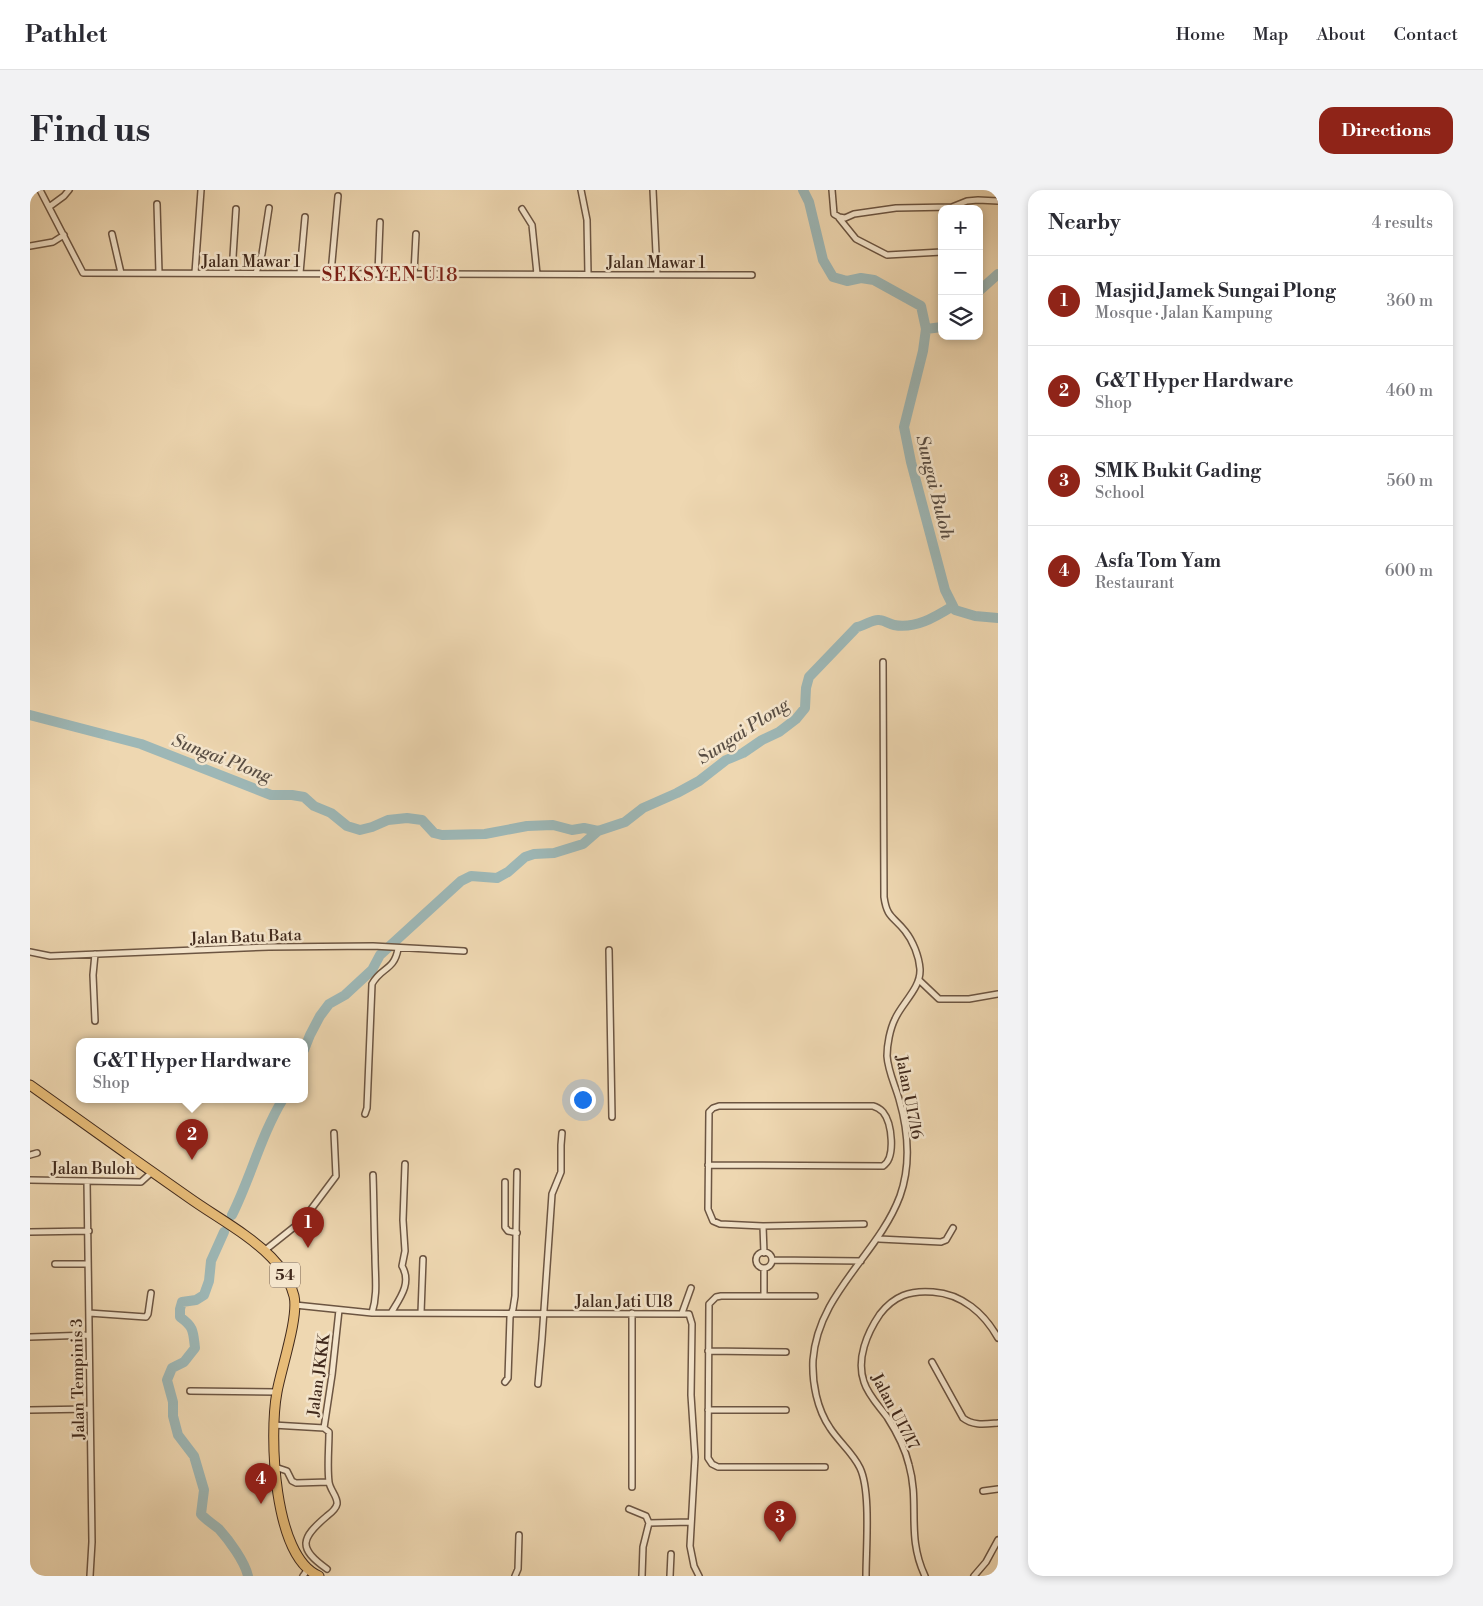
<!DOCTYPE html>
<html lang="en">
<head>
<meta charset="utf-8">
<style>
  body { margin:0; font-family:"Libre Bodoni",serif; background:#f2f2f3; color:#2b2b33 }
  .controls { position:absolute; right:15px; top:15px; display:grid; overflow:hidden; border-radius:10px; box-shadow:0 2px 8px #0003 }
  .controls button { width:45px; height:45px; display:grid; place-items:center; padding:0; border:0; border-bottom:1px solid #e1e1e2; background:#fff; color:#2b2b33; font:25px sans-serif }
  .you { position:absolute; left:552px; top:909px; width:18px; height:18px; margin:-12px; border:4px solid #fff; border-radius:50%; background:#1a73e8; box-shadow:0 0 0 8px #1a73e833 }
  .badge { display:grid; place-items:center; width:32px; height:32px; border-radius:50%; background:#8f2418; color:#fff; font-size:16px; font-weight:700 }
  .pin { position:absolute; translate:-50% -41px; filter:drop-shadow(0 1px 2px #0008) }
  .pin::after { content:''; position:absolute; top:26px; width:18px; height:15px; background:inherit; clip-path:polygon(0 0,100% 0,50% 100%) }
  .popup { position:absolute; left:46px; top:848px; width:232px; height:65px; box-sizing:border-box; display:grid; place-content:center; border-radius:10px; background:#fff; filter:drop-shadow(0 1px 4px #0005); font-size:16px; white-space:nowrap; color:#7c7c81 }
  .popup b { font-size:19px; color:#2b2b33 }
  .popup::after { content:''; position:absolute; left:50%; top:100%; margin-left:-10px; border:10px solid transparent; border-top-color:#fff }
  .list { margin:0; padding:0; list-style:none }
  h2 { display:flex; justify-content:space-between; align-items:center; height:65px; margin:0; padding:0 20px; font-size:21px }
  h2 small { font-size:16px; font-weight:400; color:#7c7c81 }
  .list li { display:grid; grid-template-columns:32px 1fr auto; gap:15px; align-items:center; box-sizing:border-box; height:90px; padding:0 20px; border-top:1px solid #e1e1e2 }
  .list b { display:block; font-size:19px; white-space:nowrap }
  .list p { margin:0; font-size:16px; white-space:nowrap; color:#7c7c81 }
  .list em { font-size:16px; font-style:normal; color:#7c7c81 }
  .icon { flex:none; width:28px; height:28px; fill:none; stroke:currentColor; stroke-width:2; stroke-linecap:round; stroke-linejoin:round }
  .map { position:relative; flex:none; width:968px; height:1386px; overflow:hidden; border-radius:15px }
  header { display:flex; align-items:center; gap:30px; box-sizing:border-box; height:70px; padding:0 25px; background:#fff; border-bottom:1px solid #e1e1e2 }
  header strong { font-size:24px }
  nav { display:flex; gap:28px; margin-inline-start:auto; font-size:18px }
  .intro { display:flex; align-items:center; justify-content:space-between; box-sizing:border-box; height:120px; padding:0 30px }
  h1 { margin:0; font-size:35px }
  .button { padding:12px 22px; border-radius:15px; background:#8f2418; color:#fff; font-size:18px; font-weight:700 }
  main { display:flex; gap:30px; padding:0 30px }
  aside { flex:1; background:#fff; border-radius:15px; box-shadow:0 2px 8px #0003 }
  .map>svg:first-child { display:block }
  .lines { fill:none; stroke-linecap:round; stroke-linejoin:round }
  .river { stroke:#9db7b6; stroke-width:10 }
  .street-casing { stroke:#6c5542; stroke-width:8 }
  .highway-casing { stroke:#412a1d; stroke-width:11 }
  .street { stroke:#f4e5cc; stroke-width:5 }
  .highway { stroke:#e7bc78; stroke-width:9 }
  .labels { text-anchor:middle; stroke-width:5; stroke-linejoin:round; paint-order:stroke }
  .shield { fill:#f4e5cc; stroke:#776252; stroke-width:1 }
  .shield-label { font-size:15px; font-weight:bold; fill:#412a1d }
  .street-label { font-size:16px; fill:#412a1d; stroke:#f4e5cc }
  .water-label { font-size:18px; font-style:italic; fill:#584d43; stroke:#f4e5cc }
  .quarter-label { font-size:19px; letter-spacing:1px; fill:#7a1f14; stroke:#f4e5cc }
</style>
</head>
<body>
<header>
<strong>Pathlet</strong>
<nav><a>Home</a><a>Map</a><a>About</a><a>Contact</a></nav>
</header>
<div class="intro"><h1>Find us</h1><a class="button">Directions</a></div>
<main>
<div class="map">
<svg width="968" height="1386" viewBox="0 0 968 1386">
  <rect width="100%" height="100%" fill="#eed7b1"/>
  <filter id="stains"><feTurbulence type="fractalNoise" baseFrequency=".004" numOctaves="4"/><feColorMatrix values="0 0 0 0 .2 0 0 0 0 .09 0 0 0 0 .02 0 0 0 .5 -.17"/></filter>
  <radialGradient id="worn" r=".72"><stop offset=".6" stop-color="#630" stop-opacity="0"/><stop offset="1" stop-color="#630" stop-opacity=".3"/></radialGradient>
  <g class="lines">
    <path class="river" d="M773,0L779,12L793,70L803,87L817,91L831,88L844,90L891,116L896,139L893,161L874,237L881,272L915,400L925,420L945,426L968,428
      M949,101L968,84
      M896,139L912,137
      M0,525L111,554L241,605H262L274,607L284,616L301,623L317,636L330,640L342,637L358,630L377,628L392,630L404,643L412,645L455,644L497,636L523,635L542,640L554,638L568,641
      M274,860L280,845L290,826L299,814L315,805L342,780L350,765L431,691L441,686L467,688L478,682L495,667L504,664L524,663L553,654L568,641L595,632L613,618L647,603L669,591L696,570L713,563L732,550L749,542L766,529L775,518L776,498L779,487L827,437C835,436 842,429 849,430C854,430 859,434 864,435C886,439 905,427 923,416
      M202,1025C221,987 231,945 253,909
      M194,1042L181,1071L179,1091L174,1105L166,1110L152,1112L150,1119V1127C164,1137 163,1141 165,1158L154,1172L142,1178L137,1190L143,1212V1226L148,1245L164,1266L174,1300L171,1324C176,1330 183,1334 189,1339C199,1350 215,1372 218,1386"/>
    <defs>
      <path id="street" d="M10,0L53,83L722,85
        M551,0L557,30L558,84
        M623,0L627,84
        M802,0L804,24L809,27L815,28L824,24L866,18L922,17L937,11L948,10L968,11
        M127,14L129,83
        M19,17L34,6L39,0
        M492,19L502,35L507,84
        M809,28L826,49L857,65L912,62
        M82,44L91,83
        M0,56L23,52L34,45
        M165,83L171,0
        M202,83L206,19
        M226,83L232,64L239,18
        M270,83L275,27
        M301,83L308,6
        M348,83L350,32
        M384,83L386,44
        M579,760L582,927
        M0,762L20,766L239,757L343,756L434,761
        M65,764L63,785L65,831
        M889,790L909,809H939L968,804
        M335,924L337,918L342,794C351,777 364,781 368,759
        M0,965L7,963
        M678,975L853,976C866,968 862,933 853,922C850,919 847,917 843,916H689L683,918L679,922L678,1019L683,1031L690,1034L733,1036L834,1034
        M0,990L111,992L122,982
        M57,991L62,1352L60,1386
        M475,992V1037L478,1041L487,1043
        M733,1036L734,1063
        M0,1042L59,1041
        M849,1049L911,1052L916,1050L923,1038
        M234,1061L273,1030L306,986L304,943
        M726 1070a8 8 0 1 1 16 0a8 8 0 1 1-16 0Z
        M742,1070L831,1071
        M25,1074H58
        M734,1106V1078
        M785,1106H691L686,1107L679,1114L678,1268L682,1274L688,1277H795
        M265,1115L342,1123L659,1124L662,1134L661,1205L665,1267L660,1356L664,1376L669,1386
        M59,1123L116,1127L118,1124L121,1103
        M342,1123C348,1104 345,1086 345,1066C344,1039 344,1012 343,985
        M361,1123C370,1108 382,1093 372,1076L375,1061L373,1030L375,974
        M391,1123L393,1069
        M602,1123V1297
        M652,1123L661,1098
        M0,1147L59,1145
        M678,1161L756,1162
        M902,1172L933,1228C943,1236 955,1234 968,1233
        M475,1192L478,1188L480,1127L483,1119L485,1106L487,982
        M508,1194L512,1149L522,1004L531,982V955L532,943
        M160,1201L247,1202
        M0,1220L60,1219
        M678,1220H756
        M243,1235L294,1238
        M245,1277L257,1281L262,1291L266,1293L299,1292
        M953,1301L968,1299
        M599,1319L616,1326L619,1333L661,1332
        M297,1379C267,1358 271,1348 297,1326C301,1323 306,1319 307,1314C308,1307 300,1300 299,1292C297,1276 299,1258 299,1242L294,1238L302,1185L309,1120
        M273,1386L278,1379
        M485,1386L488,1379L489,1345
        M612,1386L613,1357L619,1333
        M640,1386L641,1364
        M836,1386C836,1358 841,1301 830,1278C823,1263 809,1252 800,1238C787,1219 782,1193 783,1170C788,1103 848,1065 870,1006C881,975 878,940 869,909C865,895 858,881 857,866C857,855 860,839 865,829C872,813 891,798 890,779C889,766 883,751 875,741C863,726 857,728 854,707L853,472
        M895,1386C876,1346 890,1314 879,1275C875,1258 866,1241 857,1227C849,1216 838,1205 834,1192C826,1169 837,1143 850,1124C864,1106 880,1100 903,1102C932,1104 954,1123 968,1148
        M944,1386L956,1372L968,1350"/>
      <path id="highway" d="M0,895C53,933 105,970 158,1007C186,1027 217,1043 241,1067C252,1078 260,1091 264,1106C269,1127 251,1179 247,1202C239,1244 243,1367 289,1386"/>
    </defs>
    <use href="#street" class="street-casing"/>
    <use href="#highway" class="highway-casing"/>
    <use href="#street" class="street"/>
    <use href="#highway" class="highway"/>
  </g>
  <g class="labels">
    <rect class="shield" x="240" y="1072.5" width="30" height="25" rx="4"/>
    <g class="shield-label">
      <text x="255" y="1090">54</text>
    </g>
    <g class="street-label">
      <text x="221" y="77">Jalan Mawar 1</text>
      <text x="626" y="78">Jalan Mawar 1</text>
      <text transform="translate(216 746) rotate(-2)" y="6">Jalan Batu Bata</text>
      <text transform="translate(880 907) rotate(79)" y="6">Jalan U17/16</text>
      <text x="63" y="984">Jalan Buloh</text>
      <text x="594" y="1117">Jalan Jati U18</text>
      <text transform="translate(288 1185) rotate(-82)" y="6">Jalan JKKK</text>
      <text transform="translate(47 1189) rotate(-91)" y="6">Jalan Tempinis 3</text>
      <text transform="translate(866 1221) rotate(62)" y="6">Jalan U17/17</text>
    </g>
    <g class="water-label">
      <text transform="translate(905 297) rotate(76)" y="6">Sungai Buloh</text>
      <text transform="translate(713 541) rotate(-33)" y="6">Sungai Plong</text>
      <text transform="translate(192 568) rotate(21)" y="6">Sungai Plong</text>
    </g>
    <g class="quarter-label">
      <text x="360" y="91">SEKSYEN U18</text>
    </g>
  </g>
  <rect width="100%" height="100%" filter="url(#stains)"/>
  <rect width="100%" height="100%" fill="url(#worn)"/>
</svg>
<div class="controls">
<button>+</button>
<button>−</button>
<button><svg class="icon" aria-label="layers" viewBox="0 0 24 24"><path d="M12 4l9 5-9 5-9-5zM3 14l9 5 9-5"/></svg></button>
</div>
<div class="you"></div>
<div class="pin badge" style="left:278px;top:1058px">1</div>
<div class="pin badge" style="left:162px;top:970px">2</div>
<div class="popup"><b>G&amp;T Hyper Hardware</b>Shop</div>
<div class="pin badge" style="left:750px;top:1352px">3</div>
<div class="pin badge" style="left:231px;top:1314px">4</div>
</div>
<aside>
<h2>Nearby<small>4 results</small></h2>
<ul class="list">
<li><span class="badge">1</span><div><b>Masjid Jamek Sungai Plong</b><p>Mosque · Jalan Kampung</p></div><em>360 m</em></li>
<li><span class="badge">2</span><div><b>G&amp;T Hyper Hardware</b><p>Shop</p></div><em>460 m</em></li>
<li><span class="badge">3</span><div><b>SMK Bukit Gading</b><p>School</p></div><em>560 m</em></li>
<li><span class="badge">4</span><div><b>Asfa Tom Yam</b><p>Restaurant</p></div><em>600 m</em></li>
</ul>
</aside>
</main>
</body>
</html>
